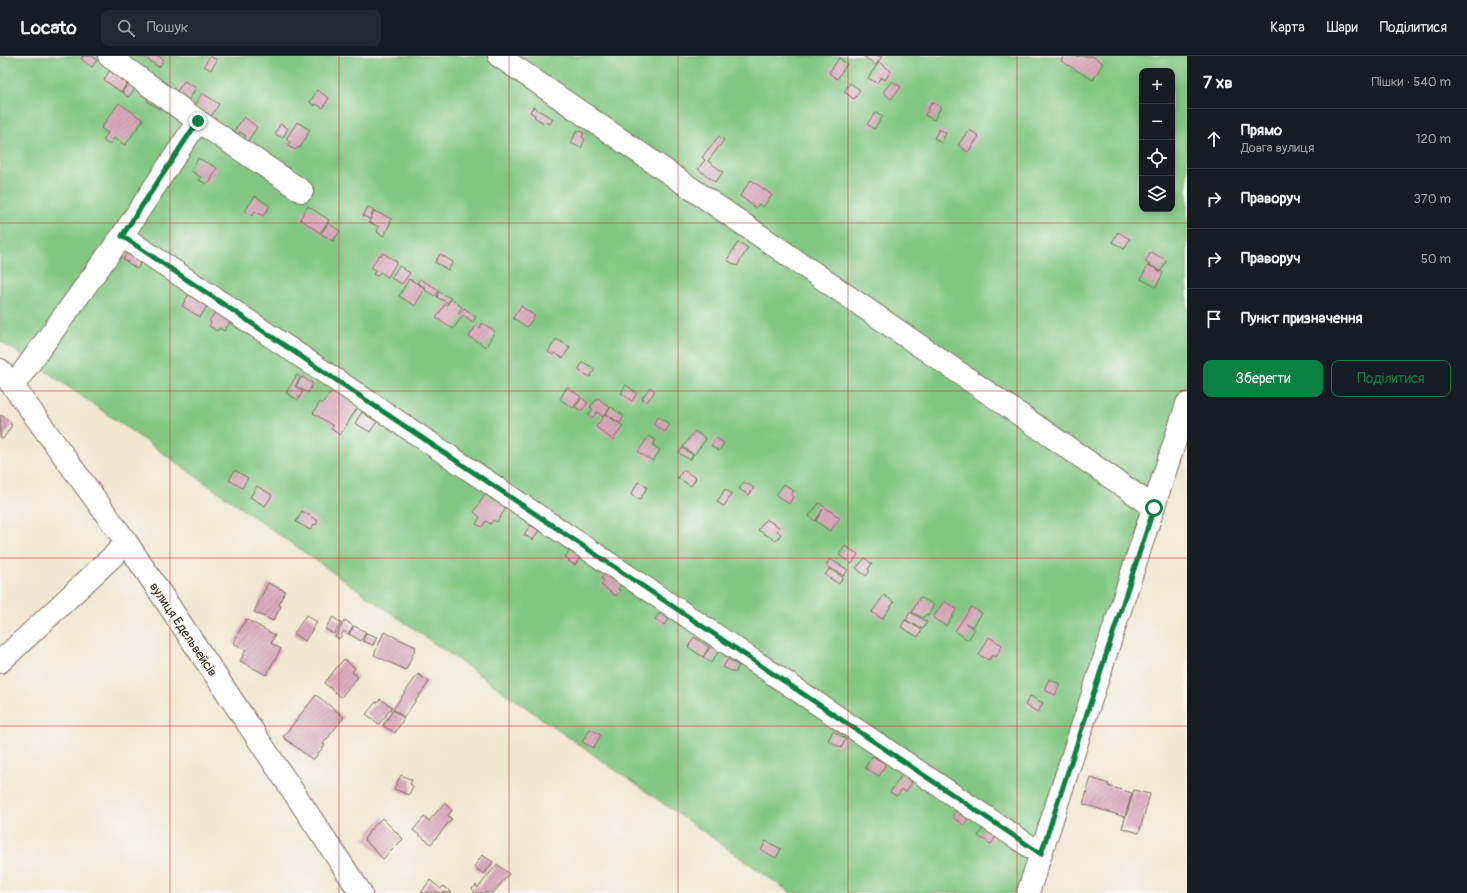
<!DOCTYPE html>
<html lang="uk">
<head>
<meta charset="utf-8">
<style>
  body { margin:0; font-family:Pangolin,sans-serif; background:#242831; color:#f1f3f6 }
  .controls { position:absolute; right:12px; top:12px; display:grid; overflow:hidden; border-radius:8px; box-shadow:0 2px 10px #0003 }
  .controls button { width:36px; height:36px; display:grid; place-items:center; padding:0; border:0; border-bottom:1px solid #363941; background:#171b24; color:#f1f3f6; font:20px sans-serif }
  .stop { position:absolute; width:12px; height:12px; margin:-9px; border:3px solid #0b8043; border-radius:50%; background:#fff }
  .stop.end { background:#0b8043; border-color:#fff; box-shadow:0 1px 4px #0008 }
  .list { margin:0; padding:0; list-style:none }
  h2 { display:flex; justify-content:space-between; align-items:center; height:52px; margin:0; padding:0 16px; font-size:17px }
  h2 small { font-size:13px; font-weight:400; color:#9ea1a6 }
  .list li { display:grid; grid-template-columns:26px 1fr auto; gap:12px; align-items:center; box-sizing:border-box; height:60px; padding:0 16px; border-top:1px solid #363941 }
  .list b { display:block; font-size:15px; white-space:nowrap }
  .list p { margin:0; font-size:13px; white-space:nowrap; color:#9ea1a6 }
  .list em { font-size:13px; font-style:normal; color:#9ea1a6 }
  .actions { display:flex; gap:8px; padding:12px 16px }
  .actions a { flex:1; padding:9px 0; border:1px solid #0b8043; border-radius:8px; text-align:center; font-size:14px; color:#0b8043 }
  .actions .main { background:#0b8043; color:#fff }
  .icon { flex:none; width:22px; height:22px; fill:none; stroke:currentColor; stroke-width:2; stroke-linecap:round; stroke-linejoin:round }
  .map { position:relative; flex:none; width:1187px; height:837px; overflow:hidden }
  header { display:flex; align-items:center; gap:24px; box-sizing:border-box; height:56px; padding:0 20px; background:#171b24; border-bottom:1px solid #363941 }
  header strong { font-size:19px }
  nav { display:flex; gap:22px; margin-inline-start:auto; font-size:14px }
  .search { width:280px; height:36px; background:#242831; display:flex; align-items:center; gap:10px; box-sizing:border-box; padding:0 14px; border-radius:8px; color:#9ea1a6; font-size:15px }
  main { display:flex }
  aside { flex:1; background:#171b24 }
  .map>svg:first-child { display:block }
  .green { fill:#81c782; stroke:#5e7850; fill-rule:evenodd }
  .building { fill:url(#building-hatch) }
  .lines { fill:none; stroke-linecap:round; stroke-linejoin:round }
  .minor-casing { stroke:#7b6c5d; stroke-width:24 }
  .minor { stroke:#fff; stroke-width:22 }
  .route { stroke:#0b8043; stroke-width:5 }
  .grid { fill:none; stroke:#d62828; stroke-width:1; stroke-opacity:0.55 }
  .labels { text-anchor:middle; stroke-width:3; stroke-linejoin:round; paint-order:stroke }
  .street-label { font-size:13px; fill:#3b2a1e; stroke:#f6f6f2 }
</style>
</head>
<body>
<header>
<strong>Locato</strong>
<div class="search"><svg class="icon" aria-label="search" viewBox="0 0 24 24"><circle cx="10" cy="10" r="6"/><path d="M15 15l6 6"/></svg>Пошук</div>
<nav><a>Карта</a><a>Шари</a><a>Поділитися</a></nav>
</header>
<main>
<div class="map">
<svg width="1187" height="837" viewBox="0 0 1187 837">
  <defs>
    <pattern id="building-hatch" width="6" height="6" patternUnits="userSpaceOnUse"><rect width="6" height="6" fill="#daa8bc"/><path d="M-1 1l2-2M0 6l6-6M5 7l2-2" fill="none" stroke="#b28998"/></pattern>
  </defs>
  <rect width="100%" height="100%" fill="#f6f6f2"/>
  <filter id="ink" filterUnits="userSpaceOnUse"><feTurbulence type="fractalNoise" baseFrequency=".025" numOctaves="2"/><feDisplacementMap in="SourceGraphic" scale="8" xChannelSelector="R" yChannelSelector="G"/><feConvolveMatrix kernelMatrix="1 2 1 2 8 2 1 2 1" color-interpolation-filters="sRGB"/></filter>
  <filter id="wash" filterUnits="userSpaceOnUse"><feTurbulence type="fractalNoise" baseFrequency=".012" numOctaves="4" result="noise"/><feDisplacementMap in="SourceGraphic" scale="16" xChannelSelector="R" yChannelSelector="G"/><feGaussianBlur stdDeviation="0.9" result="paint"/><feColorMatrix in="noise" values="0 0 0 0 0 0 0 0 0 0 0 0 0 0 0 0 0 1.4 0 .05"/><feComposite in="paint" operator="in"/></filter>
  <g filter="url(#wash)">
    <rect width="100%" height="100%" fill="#f2e7d1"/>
    <path class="green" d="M0,0H1187V326L1020,837H791L37,309L0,285ZM1142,15H1172V153H1142Z"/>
    <g id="blocks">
      <path class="building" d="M83,0H92L97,4L92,11L81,3Z
        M142,0H158L164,4L159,11Z
        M210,0L217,4L211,14L204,10Z
        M863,0H882L876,9Z
        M1064,0H1092L1103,7L1093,24L1061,5Z
        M839,2L847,8L837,23L829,17Z
        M879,6L891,15L885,24L881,21L877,27L868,22Z
        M110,14L128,26L121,36L104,24Z
        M184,25L196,32L188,45L176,37Z
        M892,25L901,31L891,43L883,36Z
        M129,27L164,46L159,53L147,45L148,43L135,33L128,41L122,36Z
        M850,27L860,34L854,43L844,36Z
        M317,34L329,42L323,52L316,48L315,50L310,46Z
        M202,37L219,48L211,60L195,50Z
        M932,46L941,51L934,64L925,59Z
        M119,47L143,64L125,89L114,82L109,89L103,84L108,77L101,72Z
        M533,51L553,63L550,68L545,66L544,67L534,61L535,59L530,56Z
        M876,56L883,60L874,73L867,68Z
        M244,61L257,71L248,85L244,82L246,80L240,76L239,78L234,75Z
        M297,66L310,74L300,92L298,91L295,94L288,90L290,86L286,83Z
        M280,68L288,72L283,82L275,78Z
        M939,73L946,77L941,87L934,82Z
        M577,74L584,77L582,81L585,83L581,92L571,87Z
        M969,74L979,80L968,96L958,89Z
        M719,80L724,84L708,105L723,116L715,126L698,113L705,104L702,101Z
        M198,102L217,112L210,126L208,125L206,128L199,124L201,121L191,115Z
        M751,124L772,139L763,151L759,148L756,152L740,140Z
        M255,140L270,150L263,160L255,155L252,160L245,155Z
        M308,150L329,164L320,177L300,163Z
        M368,151L374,154L370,163L363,160Z
        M374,155L392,163L384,180L377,176L379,171L369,166Z
        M328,167L340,175L333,185L321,178Z
        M1118,176L1130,183L1124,193L1112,186Z
        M738,186L748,192L737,210L727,204Z
        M1151,196L1167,204L1161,215L1145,206Z
        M127,197L133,201L135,199L143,204L137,213L123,203Z
        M383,197L397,206L388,221L380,216L377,220L373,218L376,214L371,212L379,199L381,200Z
        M440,198L453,206L448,214L435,206Z
        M1148,209L1163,217L1156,231L1141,223Z
        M399,210L410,217L402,228L391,222Z
        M409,223L425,232L415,250L399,240Z
        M420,223L439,234L435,240L425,234L426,232L417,227Z
        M439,236L451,242L448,247L437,241Z
        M189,238L208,249L200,261L182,250Z
        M451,243L462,251L458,257L460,258L464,252L476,261L473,266L463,259L453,273L436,262L445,248L447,249Z
        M521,250L535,260L527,271L513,262Z
        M216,255L231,265L224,275L219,272L217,275L209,270L211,267L209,265Z
        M482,267L495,275L486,291L469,281L476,269L480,272Z
        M556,283L570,291L563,302L554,297L553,299L548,296Z
        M583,306L595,313L590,321L578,314Z
        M297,319L300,321L295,330L303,335L298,344L286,337Z
        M302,321L313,328L308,337L296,330Z
        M626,329L637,337L632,345L621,337Z
        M567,331L581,341L573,352L560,343Z
        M650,331L655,335L647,346L642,342Z
        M332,334L358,351L340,379L331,373L333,370L313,357L320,346L322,348Z
        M582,342L588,347L581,355L575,351Z
        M598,342L610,352L603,361L597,356L592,362L588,359L593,353L590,351Z
        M611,351L624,360L620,367L606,358Z
        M362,356L377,366L370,376L355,367Z
        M605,358L623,370L613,384L596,371Z
        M1,359L11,366L10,368L12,369L3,383L0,381V361Z
        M658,361L670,368L665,376L653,368Z
        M695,375L706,383L694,399L683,391Z
        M649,380L656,384L653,389L660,394L653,405L638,396Z
        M716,382L724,387L719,395L711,390Z
        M682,392L693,399L690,404L679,397Z
        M235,414L248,422L242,432L229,424Z
        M683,414L696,422L691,430L678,422Z
        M638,426L647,431L640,444L631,439Z
        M744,426L754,432L749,439L739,433Z
        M784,428L794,435L791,439L793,441L789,448L776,439Z
        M257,430L272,439L265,450L250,441Z
        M725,433L732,438L724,450L717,446Z
        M485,438L500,448L502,445L511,450L509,454L506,452L497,466L493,464L490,468L486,465L482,471L476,468L480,461L474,456Z
        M819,447L840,462L830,475L816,465L823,453L815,465L809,460Z
        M302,455L318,465L316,469L314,468L310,474L296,466Z
        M766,463L779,471L777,475L781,478L776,485L758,474Z
        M530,469L539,474L533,484L524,479Z
        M845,490L858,498L852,508L839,499Z
        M570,494L580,501L575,509L568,505L570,504L565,501Z
        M865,502L872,508L868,513L870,515L866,520L856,512Z
        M830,503L848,514L844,520L826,510Z
        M829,513L843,521L839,528L825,519Z
        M605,517L622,528L618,533L620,535L616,540L601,529L604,525L601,522Z
        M268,527L285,535L279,549L281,550L273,565L254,556Z
        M884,539L894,546L882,563L872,556Z
        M920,541L934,549L928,559L926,558L923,562L912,556Z
        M944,545L957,553L946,570L933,562Z
        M971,551L982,557L973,571L965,567L975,573L968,584L955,575Z
        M910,556L927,566L923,573L906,564Z
        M660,557L669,563L664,569L655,563Z
        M306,559L317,566L305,585L294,578Z
        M333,561L341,567L334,578L325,573Z
        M246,563L275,579L271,587L281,593L266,619L240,605L246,594L233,587Z
        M345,564L353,570L348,578L344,575L339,583L335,580Z
        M905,564L922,574L918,581L901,571Z
        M354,570L366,576L361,585L349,578Z
        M384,576L416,591L406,614L374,599Z
        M366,577L377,581L373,589L363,585Z
        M694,581L709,591L703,601L688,591Z
        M989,581L1002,589L996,601L992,599L989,604L979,599Z
        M712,589L719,595L711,607L703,601Z
        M344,603L355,612L352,616L358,621L341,641L324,627Z
        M728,603L739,610L735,617L723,611Z
        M418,618L429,626L404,661L393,653Z
        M1049,623L1060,628L1055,639L1044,634Z
        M316,639L344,661L323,688L325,689L313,704L283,681Z
        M1030,640L1043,647L1038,656L1025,649Z
        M380,643L392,651L379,668L366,658L376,646L377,647Z
        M393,654L404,662L395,677L383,670Z
        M590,673L601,679L593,692L582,686Z
        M833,675L846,683L841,692L828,684Z
        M872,700L886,708L879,720L865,712Z
        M401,719L412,724L410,728L413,730L409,739L394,733Z
        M902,719L912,726L906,736L902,733L897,740L890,736Z
        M1091,722L1109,728L1108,730L1132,737L1125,761L1083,748Z
        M1134,734L1150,738L1139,777L1122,772Z
        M444,747L452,754L448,760L452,763L431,788L413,774L424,761L429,765Z
        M957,753L969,761L964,769L952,761Z
        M382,762L403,783L383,803L364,783L369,777L368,776Z
        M984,771L997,779L991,788L978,780Z
        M766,785L781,793L776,802L761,794Z
        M482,799L493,806L484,818L474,811Z
        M497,808L509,818L493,837H474L475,836L472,833L476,829L478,832Z
        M430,824L441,833L443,830L452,837H421Z"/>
    </g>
  </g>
  <g filter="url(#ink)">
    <use href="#blocks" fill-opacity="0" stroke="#7b6c5d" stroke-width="1"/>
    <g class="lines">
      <defs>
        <path id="minor" d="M109,0L198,65
          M499,0L1154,451
          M122,180L198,65L302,135
          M0,314L13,330L127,487L361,837
          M13,330L122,180L1041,798
          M0,606L127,487
          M1028,837L1187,348"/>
      </defs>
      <use href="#minor" class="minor-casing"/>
      <use href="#minor" class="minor"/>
    </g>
  </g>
  <g class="lines" filter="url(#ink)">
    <path class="route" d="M198,65L122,180L1041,798L1154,452"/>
  </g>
  <path class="grid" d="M170,0V837M339,0V837M509,0V837M678,0V837M848,0V837M1017,0V837M0,167H1187M0,335H1187M0,502H1187M0,670H1187"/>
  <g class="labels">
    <g class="street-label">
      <text transform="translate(184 573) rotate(56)" y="5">вулиця Едельвейсів</text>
    </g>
  </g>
</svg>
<div class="controls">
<button>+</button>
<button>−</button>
<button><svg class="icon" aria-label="locate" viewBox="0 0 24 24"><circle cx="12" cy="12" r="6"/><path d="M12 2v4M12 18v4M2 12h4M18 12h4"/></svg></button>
<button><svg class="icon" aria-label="layers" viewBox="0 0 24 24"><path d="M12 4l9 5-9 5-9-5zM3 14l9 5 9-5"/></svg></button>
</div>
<div class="stop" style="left:1154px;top:452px"></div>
<div class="stop end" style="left:198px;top:65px"></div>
</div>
<aside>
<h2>7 хв<small>Пішки · 540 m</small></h2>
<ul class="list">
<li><svg class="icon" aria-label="ahead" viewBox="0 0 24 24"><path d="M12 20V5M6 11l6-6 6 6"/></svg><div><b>Прямо</b><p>Довга вулиця</p></div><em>120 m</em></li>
<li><svg class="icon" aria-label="right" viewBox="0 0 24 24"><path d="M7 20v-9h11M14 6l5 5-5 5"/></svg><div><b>Праворуч</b></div><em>370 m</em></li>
<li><svg class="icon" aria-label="right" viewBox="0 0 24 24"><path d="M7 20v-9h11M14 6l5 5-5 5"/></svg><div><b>Праворуч</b></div><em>50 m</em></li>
<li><svg class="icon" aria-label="arrive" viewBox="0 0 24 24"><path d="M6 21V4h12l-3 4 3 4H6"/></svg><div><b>Пункт призначення</b></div></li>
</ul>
<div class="actions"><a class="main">Зберегти</a><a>Поділитися</a></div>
</aside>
</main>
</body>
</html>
